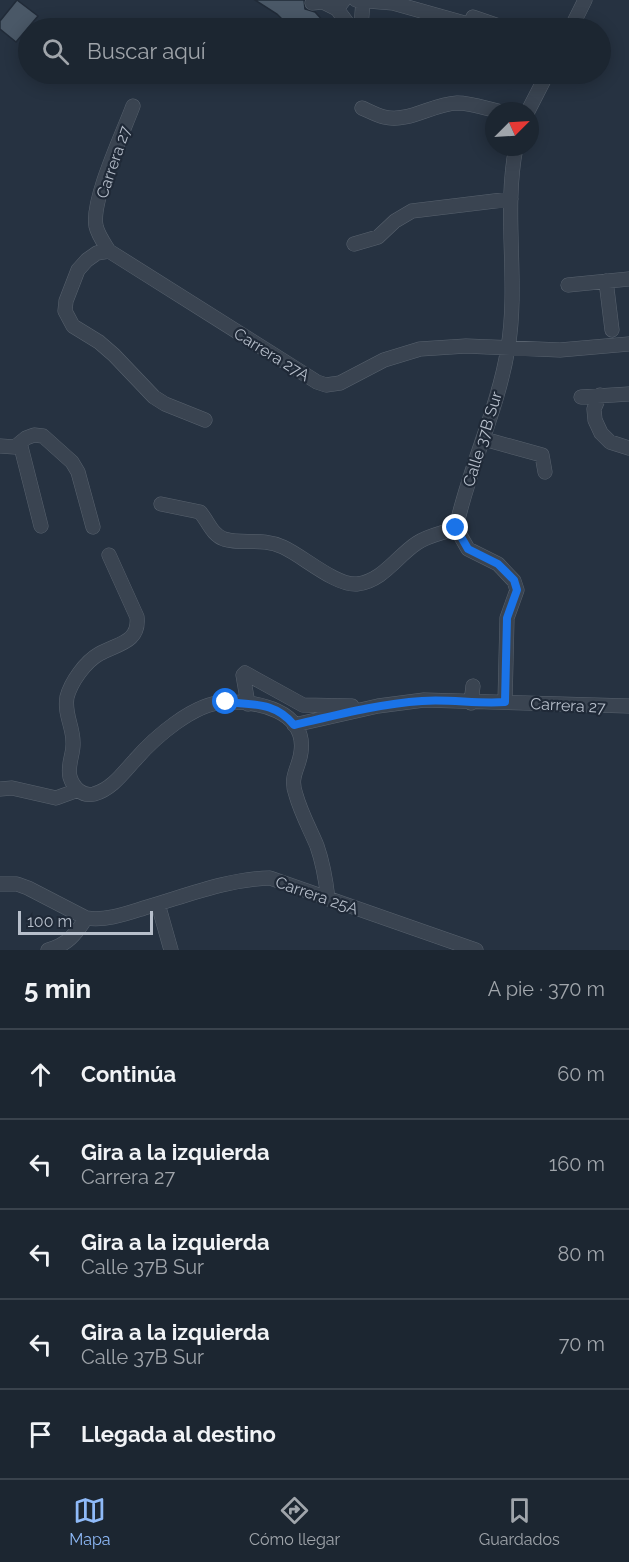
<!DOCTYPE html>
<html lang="es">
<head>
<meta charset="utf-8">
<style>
  body { margin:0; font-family:Raleway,sans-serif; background:#252e39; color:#f1f3f6 }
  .compass { position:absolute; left:485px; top:102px; width:54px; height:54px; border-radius:50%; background:#1c2631; box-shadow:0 3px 15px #0003; rotate:66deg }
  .scale { position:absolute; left:18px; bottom:15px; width:135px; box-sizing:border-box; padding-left:6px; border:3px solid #b7bfcb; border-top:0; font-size:16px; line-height:21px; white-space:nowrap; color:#b7bfcb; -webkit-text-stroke:4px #1f2937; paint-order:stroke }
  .stop { position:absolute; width:18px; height:18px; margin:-14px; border:4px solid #1a73e8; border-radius:50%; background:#fff }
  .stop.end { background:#1a73e8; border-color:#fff; box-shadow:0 2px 6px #0008 }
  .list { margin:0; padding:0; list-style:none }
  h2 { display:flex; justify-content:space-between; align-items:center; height:78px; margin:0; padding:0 24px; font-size:26px }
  h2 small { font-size:20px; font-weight:400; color:#a0a5ab }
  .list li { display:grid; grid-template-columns:39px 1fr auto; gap:18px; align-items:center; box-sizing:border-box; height:90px; padding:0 24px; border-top:2px solid #3a434d }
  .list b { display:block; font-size:22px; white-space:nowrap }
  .list p { margin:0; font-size:20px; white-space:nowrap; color:#a0a5ab }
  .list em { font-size:20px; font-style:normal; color:#a0a5ab }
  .icon { flex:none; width:33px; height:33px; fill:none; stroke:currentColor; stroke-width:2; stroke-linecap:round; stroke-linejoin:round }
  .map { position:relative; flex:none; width:629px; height:950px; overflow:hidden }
  .search { position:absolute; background:#1c2631; box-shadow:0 3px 15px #0003; left:18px; right:18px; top:18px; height:66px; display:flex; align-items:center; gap:15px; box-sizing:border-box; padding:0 21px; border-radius:33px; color:#a0a5ab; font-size:22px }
  .sheet { height:528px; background:#1c2631 }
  nav { display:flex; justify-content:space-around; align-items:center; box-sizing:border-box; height:84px; border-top:2px solid #3a434d; background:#1c2631; font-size:16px; color:#a0a5ab }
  nav a { display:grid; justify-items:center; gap:3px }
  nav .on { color:#8fbaf8 }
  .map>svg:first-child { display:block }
  .building { fill:#4a5867; stroke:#212b38; stroke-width:1.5 }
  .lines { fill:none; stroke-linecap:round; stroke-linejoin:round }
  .minor-casing { stroke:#58626e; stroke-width:15 }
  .minor { stroke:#3a4451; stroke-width:14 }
  .route { stroke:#1a73e8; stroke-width:8 }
  .labels { text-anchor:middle; stroke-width:4.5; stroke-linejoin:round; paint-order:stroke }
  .street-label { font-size:16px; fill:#b7bfcb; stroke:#1f2937 }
</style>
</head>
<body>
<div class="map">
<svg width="629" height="950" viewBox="0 0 629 950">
  <rect width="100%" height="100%" fill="#263241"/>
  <path class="building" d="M17,0L38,16L16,42L0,29V21Z
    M255,0H304L305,9L315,12L325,23L319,28H291L277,14Z"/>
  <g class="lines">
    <defs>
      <path id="minor" d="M356,0L393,3L482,28
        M312,3L323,2L337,9L344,0
        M337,9L351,28
        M473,17L505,28
        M361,28L363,0
        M571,28L585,0
        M133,106C123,133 91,200 96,226C98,235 104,243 109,251L317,382L326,385L340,383L384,360L420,349L466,346L560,350L629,344
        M362,108C369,111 376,115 384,117C409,123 432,104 457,103C471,103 485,108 498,111
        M528,111L547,74
        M354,244L378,237L395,221L412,211L511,199
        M109,251L97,253L87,260L78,270L66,301L65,311L73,326L99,342L114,355L154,397L165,404L205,420
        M606,281L612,330
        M568,285L629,279
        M600,395L594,409L595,420L601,433L610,442L629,448
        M581,397L629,394
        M484,439L542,455L545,472
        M20,443L41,526
        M0,446L15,447L26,438L34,435L43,436L72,462L78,472L93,527
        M161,504L200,512C208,521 212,535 224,539C244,545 261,537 283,547C303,556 336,586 357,584C383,581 397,556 417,543C429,535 444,533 456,528
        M109,555L137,617C140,643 116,644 99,654C85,662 71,682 67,697C64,714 73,726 73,742C74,754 67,764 70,777C73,787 82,797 94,794C112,789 123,773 135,760C155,737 194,703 225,702C256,701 307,710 301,752C299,769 289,776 296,795C301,813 310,829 317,846C323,863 326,881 328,899
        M505,702L507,618L517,590L514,581L498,564L468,549L456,528C469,467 498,410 508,348C519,281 503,213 516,147
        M471,703L473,686
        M248,704L243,675L245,673L303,705L352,706
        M294,725L378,706L424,700L629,706
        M0,789L12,788L56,798L78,790
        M0,884H17L28,888L86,918C106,921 125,914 144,908C186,896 227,879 270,878L476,950
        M158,904L171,950
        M48,950C67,945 76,934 86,918"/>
    </defs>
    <use href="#minor" class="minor-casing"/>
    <use href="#minor" class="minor"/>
  </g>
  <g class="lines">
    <path class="route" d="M226,702C254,705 275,702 294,725C337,715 378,704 422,701C450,699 477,704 505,702L507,618L517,590L514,580L498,564L468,549L456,528"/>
  </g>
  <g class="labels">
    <g class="street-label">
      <text transform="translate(113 162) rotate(-71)" y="6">Carrera 27</text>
      <text transform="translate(272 354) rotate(32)" y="6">Carrera 27A</text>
      <text transform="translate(482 439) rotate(-73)" y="6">Calle 37B Sur</text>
      <text transform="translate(568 705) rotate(3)" y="6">Carrera 27</text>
      <text transform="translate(317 895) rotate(19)" y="6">Carrera 25A</text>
    </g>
  </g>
</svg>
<svg class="compass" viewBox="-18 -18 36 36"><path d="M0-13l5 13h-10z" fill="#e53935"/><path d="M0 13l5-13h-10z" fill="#a0a5ab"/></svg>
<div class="scale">100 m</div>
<div class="stop" style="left:226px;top:702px"></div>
<div class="stop end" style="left:456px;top:528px"></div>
<div class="search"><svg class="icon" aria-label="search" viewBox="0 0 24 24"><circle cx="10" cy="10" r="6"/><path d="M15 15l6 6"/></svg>Buscar aquí</div>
</div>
<section class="sheet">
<h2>5 min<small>A pie · 370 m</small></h2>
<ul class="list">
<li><svg class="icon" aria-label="ahead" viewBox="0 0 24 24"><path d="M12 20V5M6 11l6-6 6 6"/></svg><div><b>Continúa</b></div><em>60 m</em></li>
<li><svg class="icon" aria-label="left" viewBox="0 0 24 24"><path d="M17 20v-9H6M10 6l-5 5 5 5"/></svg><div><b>Gira a la izquierda</b><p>Carrera 27</p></div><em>160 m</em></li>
<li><svg class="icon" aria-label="left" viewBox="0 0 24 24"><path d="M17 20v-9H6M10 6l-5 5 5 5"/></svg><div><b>Gira a la izquierda</b><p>Calle 37B Sur</p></div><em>80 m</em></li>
<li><svg class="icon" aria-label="left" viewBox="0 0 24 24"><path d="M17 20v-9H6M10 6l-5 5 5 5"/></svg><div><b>Gira a la izquierda</b><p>Calle 37B Sur</p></div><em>70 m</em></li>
<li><svg class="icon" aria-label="arrive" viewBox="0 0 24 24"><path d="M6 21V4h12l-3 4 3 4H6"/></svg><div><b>Llegada al destino</b></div></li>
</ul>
</section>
<nav>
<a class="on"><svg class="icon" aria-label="map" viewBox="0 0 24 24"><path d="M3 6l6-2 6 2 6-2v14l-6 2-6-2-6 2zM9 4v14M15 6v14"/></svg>Mapa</a>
<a><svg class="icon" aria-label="directions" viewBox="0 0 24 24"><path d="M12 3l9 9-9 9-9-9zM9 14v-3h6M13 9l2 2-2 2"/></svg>Cómo llegar</a>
<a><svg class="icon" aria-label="saved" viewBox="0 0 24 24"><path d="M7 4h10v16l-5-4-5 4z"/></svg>Guardados</a>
</nav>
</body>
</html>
